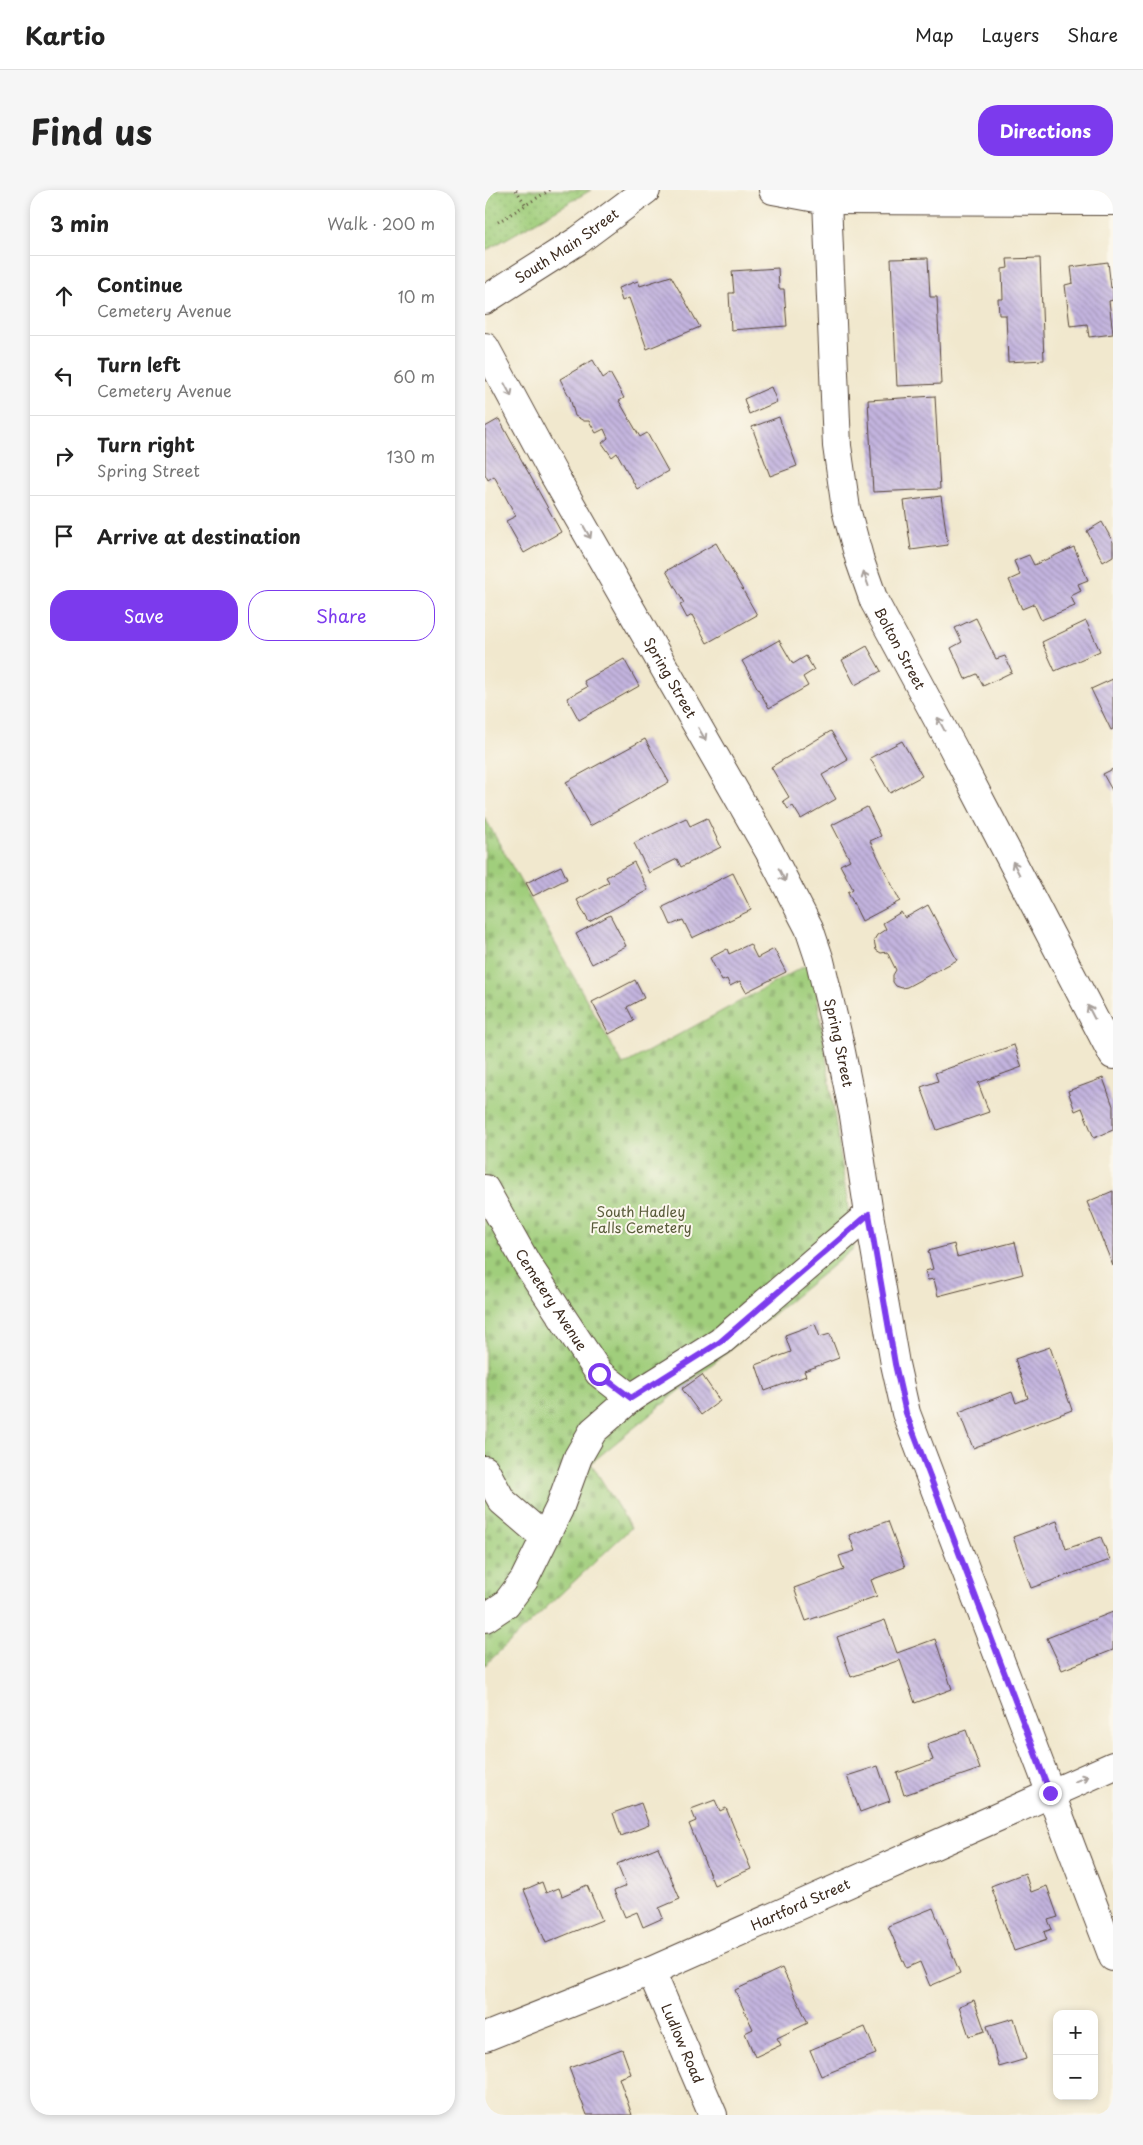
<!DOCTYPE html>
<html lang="en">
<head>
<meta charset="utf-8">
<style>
  body { margin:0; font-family:"Playpen Sans",sans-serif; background:#f6f6f6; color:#222 }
  .controls { position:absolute; right:15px; bottom:15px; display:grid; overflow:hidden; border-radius:10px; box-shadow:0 2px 8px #0003 }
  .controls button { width:45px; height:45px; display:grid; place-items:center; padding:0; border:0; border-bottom:1px solid #e0e0e0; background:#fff; color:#222; font:25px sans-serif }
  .stop { position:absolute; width:15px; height:15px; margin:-11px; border:4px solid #7c3aed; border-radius:50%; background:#fff }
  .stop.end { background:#7c3aed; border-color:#fff; box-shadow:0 1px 5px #0008 }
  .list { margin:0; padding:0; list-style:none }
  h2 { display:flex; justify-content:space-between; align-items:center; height:65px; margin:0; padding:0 20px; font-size:21px }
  h2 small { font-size:16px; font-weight:400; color:#767676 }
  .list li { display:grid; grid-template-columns:32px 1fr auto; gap:15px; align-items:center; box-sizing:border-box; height:80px; padding:0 20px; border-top:1px solid #e0e0e0 }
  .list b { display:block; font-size:19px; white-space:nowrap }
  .list p { margin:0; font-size:16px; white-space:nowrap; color:#767676 }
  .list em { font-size:16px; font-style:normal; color:#767676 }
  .actions { display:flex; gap:10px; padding:15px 20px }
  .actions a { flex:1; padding:11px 0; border:1px solid #7c3aed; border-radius:20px; text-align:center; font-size:18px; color:#7c3aed }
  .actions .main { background:#7c3aed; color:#fff }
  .icon { flex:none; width:28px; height:28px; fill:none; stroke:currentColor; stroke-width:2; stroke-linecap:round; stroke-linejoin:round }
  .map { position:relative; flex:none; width:628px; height:1925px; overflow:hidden; border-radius:20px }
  header { display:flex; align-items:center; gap:30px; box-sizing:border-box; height:70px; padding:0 25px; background:#fff; border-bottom:1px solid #e0e0e0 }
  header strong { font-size:24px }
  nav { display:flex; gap:28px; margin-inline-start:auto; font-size:18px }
  .intro { display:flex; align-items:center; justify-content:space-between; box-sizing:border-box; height:120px; padding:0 30px }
  h1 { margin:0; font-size:35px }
  .button { padding:12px 22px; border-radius:20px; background:#7c3aed; color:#fff; font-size:18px; font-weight:700 }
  main { display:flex; gap:30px; padding:0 30px }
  aside { flex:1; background:#fff; border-radius:20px; box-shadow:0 2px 8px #0003 }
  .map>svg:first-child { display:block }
  .green { fill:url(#green-dots); stroke:#6e7c4d }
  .cemetery { fill:url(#cemetery-stones); stroke:#6e7c4d }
  .building { fill:url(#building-back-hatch) }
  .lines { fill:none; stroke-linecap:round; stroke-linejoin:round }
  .minor-casing { stroke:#564638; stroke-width:30 }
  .major-casing { stroke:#564638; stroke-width:30 }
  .path { stroke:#564638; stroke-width:3; stroke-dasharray:1 4; stroke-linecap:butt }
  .minor { stroke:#fff; stroke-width:28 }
  .major { stroke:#fff; stroke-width:28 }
  .oneway { stroke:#a79f9a }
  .route { stroke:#7c3aed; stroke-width:6 }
  .labels { text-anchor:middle; stroke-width:4; stroke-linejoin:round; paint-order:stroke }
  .street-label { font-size:14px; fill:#3b2a1e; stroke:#fbf7ec }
  .park-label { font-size:14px; fill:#595b3a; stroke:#fbf7ec }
</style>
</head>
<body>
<header>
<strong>Kartio</strong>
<nav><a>Map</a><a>Layers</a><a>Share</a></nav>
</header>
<div class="intro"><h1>Find us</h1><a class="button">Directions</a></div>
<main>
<aside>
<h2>3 min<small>Walk · 200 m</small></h2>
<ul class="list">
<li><svg class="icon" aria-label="ahead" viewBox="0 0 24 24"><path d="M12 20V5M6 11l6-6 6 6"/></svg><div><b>Continue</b><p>Cemetery Avenue</p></div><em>10 m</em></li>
<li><svg class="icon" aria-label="left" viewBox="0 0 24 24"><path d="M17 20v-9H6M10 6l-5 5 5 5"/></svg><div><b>Turn left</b><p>Cemetery Avenue</p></div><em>60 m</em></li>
<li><svg class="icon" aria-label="right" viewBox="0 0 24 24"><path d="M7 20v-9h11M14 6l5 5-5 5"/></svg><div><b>Turn right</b><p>Spring Street</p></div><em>130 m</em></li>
<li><svg class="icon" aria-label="arrive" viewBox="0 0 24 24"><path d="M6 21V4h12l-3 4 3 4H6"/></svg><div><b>Arrive at destination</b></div></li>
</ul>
<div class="actions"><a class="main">Save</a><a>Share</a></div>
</aside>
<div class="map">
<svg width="628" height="1925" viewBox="0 0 628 1925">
  <defs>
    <pattern id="green-dots" width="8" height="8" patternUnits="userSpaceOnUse" patternTransform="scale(1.25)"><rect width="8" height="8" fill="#a0ce7c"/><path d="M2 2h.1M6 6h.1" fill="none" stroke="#8bb16b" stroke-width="1.8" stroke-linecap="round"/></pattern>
    <pattern id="cemetery-stones" width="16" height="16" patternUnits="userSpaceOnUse" patternTransform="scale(1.25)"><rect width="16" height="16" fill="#a0ce7c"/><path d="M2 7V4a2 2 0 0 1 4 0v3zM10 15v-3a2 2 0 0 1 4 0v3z" fill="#8bb16b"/></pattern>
    <pattern id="building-back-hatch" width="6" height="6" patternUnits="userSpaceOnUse" patternTransform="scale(1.25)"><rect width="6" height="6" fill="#c3b4df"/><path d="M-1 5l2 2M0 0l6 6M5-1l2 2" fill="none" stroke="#a093b4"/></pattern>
  </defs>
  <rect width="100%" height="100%" fill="#fbf7ec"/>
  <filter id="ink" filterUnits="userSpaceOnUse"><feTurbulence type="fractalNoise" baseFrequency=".02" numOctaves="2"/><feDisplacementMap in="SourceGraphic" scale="10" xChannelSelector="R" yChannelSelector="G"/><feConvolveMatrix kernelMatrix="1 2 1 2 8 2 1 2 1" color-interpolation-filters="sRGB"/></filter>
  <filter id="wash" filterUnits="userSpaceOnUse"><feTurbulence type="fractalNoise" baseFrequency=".0096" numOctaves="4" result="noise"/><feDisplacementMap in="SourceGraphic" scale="20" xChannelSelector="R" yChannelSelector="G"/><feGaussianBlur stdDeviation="1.12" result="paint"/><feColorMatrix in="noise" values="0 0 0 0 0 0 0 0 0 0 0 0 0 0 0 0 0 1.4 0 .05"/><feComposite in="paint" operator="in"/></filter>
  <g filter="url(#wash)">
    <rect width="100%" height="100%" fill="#f1e8ce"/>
    <path class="green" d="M0,0H106L0,61Z"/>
    <path class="cemetery" d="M0,628L138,875L327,772L369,1058L106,1273L146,1338L0,1475Z"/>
    <g id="blocks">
      <path class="building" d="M443,68L445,107H452L456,194L412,196L406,69Z
        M555,68L559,170L523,172L521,125H514L513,109H518L517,79L523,78L522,69Z
        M623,72L626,98L628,97V110L624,111L628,144L604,147L602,134L585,136L580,95L588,93L586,77Z
        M293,78L294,99H299L302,136L246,140L244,103H249L247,81Z
        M186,86L215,137L162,159L144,108L137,111L133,98L153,91L155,96Z
        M108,170L118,188L125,183L139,208L134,211L155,247L162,243L183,281L152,299L132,263L127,267L117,253L123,248L119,239L111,243L104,231H99L90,226L85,208L75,189Z
        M286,197L292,212L264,224L259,209Z
        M450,206L455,299L388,302L383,210Z
        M294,227L312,276L285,286L267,237Z
        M14,229L76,342L39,363L21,331L31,326L9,286L3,290L0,284V237Z
        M456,306L463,355L426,360L419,311Z
        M617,332L628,352V366L618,372L602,341Z
        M231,353L272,425L222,453L207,425L202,428L195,415L199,413L181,381Z
        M589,357L603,390L593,394L596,401L586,406L590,416L556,430L549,414L537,419L524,390L535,385L529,371L544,365L549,375Z
        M491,428L511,469L520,466L527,482L498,496L492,484L480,489L466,458L477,452L470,438Z
        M601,431L615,461L570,481L557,452Z
        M294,450L308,474L321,466L329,480L318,487L323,496L284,518L257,471Z
        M382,456L396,481L370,495L357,470Z
        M139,469L154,496L94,530L82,508L102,497L99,491Z
        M628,489V539L626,540L606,499Z
        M346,541L363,570L337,585L351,609L316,629L308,616L303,619L298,611L304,607L286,577Z
        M160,549L184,592L105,636L81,592Z
        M417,551L437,586L405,603L385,568Z
        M628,579V602L618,584Z
        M382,617L396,646L385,651L415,711L377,731L363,702L368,699L355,675L365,670L347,635Z
        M201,628L205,636L222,628L236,657L196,677L192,669L164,683L149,653Z
        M149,672L163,700L104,732L92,710L124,692L121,687Z
        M76,676L82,689L48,706L41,693Z
        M248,683L266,720L207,748L198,730L186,735L178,717Z
        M443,715L472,770L422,797L417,798L411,796L408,792V785L411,780L402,762L396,763L391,760L389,750L392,745L401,739L398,733L416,722L420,728Z
        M125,725L141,756L107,774L91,744Z
        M265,754L272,768L289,759L301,782L261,802L255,791L245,796L242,789L237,791L225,768L242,759L244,764Z
        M150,790L159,808L142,817L149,831L124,844L107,812Z
        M529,855L537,877L493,893L504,922L452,940L436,897L453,891L450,883Z
        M618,888L628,916V940L609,948L597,918L590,921L583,901Z
        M628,1001V1076L602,1012Z
        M530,1052L538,1084L453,1106L449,1089L443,1090L440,1081L448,1079L443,1061L469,1054L472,1067Z
        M330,1134L335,1147L345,1144L354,1168L319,1181L321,1186L280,1201L271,1175L306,1162L300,1145Z
        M565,1157L587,1220L488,1258L474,1222L527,1202L531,1213L543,1208L530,1169Z
        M217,1185L235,1211L216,1225L197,1199Z
        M403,1331L420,1377L386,1390L392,1406L321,1431L309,1398L359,1380L354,1366L370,1361L364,1345Z
        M572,1331L581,1359L616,1347L625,1370L546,1398L528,1347Z
        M628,1422V1460L577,1480L562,1448Z
        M400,1430L412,1463L450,1449L467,1499L430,1513L415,1470L366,1487L352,1447Z
        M481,1540L495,1579L419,1605L412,1583L448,1570L442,1554Z
        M393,1576L405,1611L375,1622L362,1586Z
        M230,1610L235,1621L241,1618L266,1679L229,1695L204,1634L211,1631L206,1619Z
        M156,1613L164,1635L136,1646L128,1623Z
        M173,1657L195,1709L174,1718L178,1728L158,1737L152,1722L140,1727L129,1701L141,1696L132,1674Z
        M540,1683L546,1702L562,1696L573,1727L563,1730L567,1739L559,1742L562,1750L529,1761L506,1696Z
        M57,1692L61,1703L74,1698L77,1706L102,1695L117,1730L61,1753L39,1700Z
        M448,1718L475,1783L445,1796L435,1772L421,1778L403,1736Z
        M297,1778L323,1833L292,1848L296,1855L270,1867L260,1843L268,1839L250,1800Z
        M489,1810L500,1841L484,1846L474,1816Z
        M529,1828L541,1869L514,1877L502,1836Z
        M380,1837L391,1864L336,1886L325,1860Z
        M137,1859L146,1884L134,1888L147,1925H102L84,1878Z"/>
    </g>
  </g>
  <g filter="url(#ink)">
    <use href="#blocks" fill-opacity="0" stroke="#564638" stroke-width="1"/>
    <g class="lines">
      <defs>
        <g id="minor">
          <path d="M288,0L342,10L628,11"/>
          <path id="s1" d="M342,10L352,256L361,319L375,371L389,411L467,556L628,865"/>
          <path id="s2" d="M0,157L69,285L284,661L324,738L335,771L353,847L369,926L384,1024L410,1174L421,1223L628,1767"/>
          <path id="s3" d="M0,999L42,1074L114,1183L146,1208L235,1152L384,1024"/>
          <path d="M0,1280L17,1311L59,1347"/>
          <path d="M0,1428L21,1414L39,1390L74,1319L93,1267L108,1241L146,1208"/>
          <path id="s4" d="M166,1781L228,1925"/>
          <path id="s5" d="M0,1847L166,1781L628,1576"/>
        </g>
        <g id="major">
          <path id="s6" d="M0,110L94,50L161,0"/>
        </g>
      </defs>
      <use href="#minor" class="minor-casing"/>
      <use href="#major" class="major-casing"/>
      <path class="path" d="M31,0L41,15
        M13,32L65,0"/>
      <use href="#minor" class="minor"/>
      <use href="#major" class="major"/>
    </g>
    <defs><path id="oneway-shaft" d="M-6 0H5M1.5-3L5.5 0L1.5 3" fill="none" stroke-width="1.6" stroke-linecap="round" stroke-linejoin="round" transform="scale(1.25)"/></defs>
    <g class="oneway">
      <use href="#oneway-shaft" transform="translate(23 200) rotate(62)"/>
      <use href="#oneway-shaft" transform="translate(102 342) rotate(60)"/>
      <use href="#oneway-shaft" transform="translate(381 389) rotate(-110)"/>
      <use href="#oneway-shaft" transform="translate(456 534) rotate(-118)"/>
      <use href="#oneway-shaft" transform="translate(217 544) rotate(60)"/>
      <use href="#oneway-shaft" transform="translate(531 678) rotate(-117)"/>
      <use href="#oneway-shaft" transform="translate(297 685) rotate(63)"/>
      <use href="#oneway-shaft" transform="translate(606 822) rotate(-117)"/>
      <use href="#oneway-shaft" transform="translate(596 1589) rotate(-23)"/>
    </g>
  </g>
  <g class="lines" filter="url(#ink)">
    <path class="route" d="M114,1184L146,1208L235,1152L384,1024L410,1174L421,1223L565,1603"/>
  </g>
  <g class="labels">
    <g class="street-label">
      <text dy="5" stroke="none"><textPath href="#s6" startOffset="98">South Main Street</textPath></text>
      <text dy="5" stroke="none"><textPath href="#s1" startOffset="460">Bolton Street</textPath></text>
      <text dy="5" stroke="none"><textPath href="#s2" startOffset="379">Spring Street</textPath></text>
      <text dy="5" stroke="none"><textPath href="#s2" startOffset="784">Spring Street</textPath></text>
      <text dy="5" stroke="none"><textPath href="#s3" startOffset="129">Cemetery Avenue</textPath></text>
      <text dy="5" stroke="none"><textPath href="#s5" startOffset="342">Hartford Street</textPath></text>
      <text dy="5" stroke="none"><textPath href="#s4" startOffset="79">Ludlow Road</textPath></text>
    </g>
    <g class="park-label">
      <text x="156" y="1027">South Hadley<tspan x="156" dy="16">Falls Cemetery</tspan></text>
    </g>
  </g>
</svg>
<div class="controls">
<button>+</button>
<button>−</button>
</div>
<div class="stop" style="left:114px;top:1184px"></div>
<div class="stop end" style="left:565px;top:1603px"></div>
</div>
</main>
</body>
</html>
